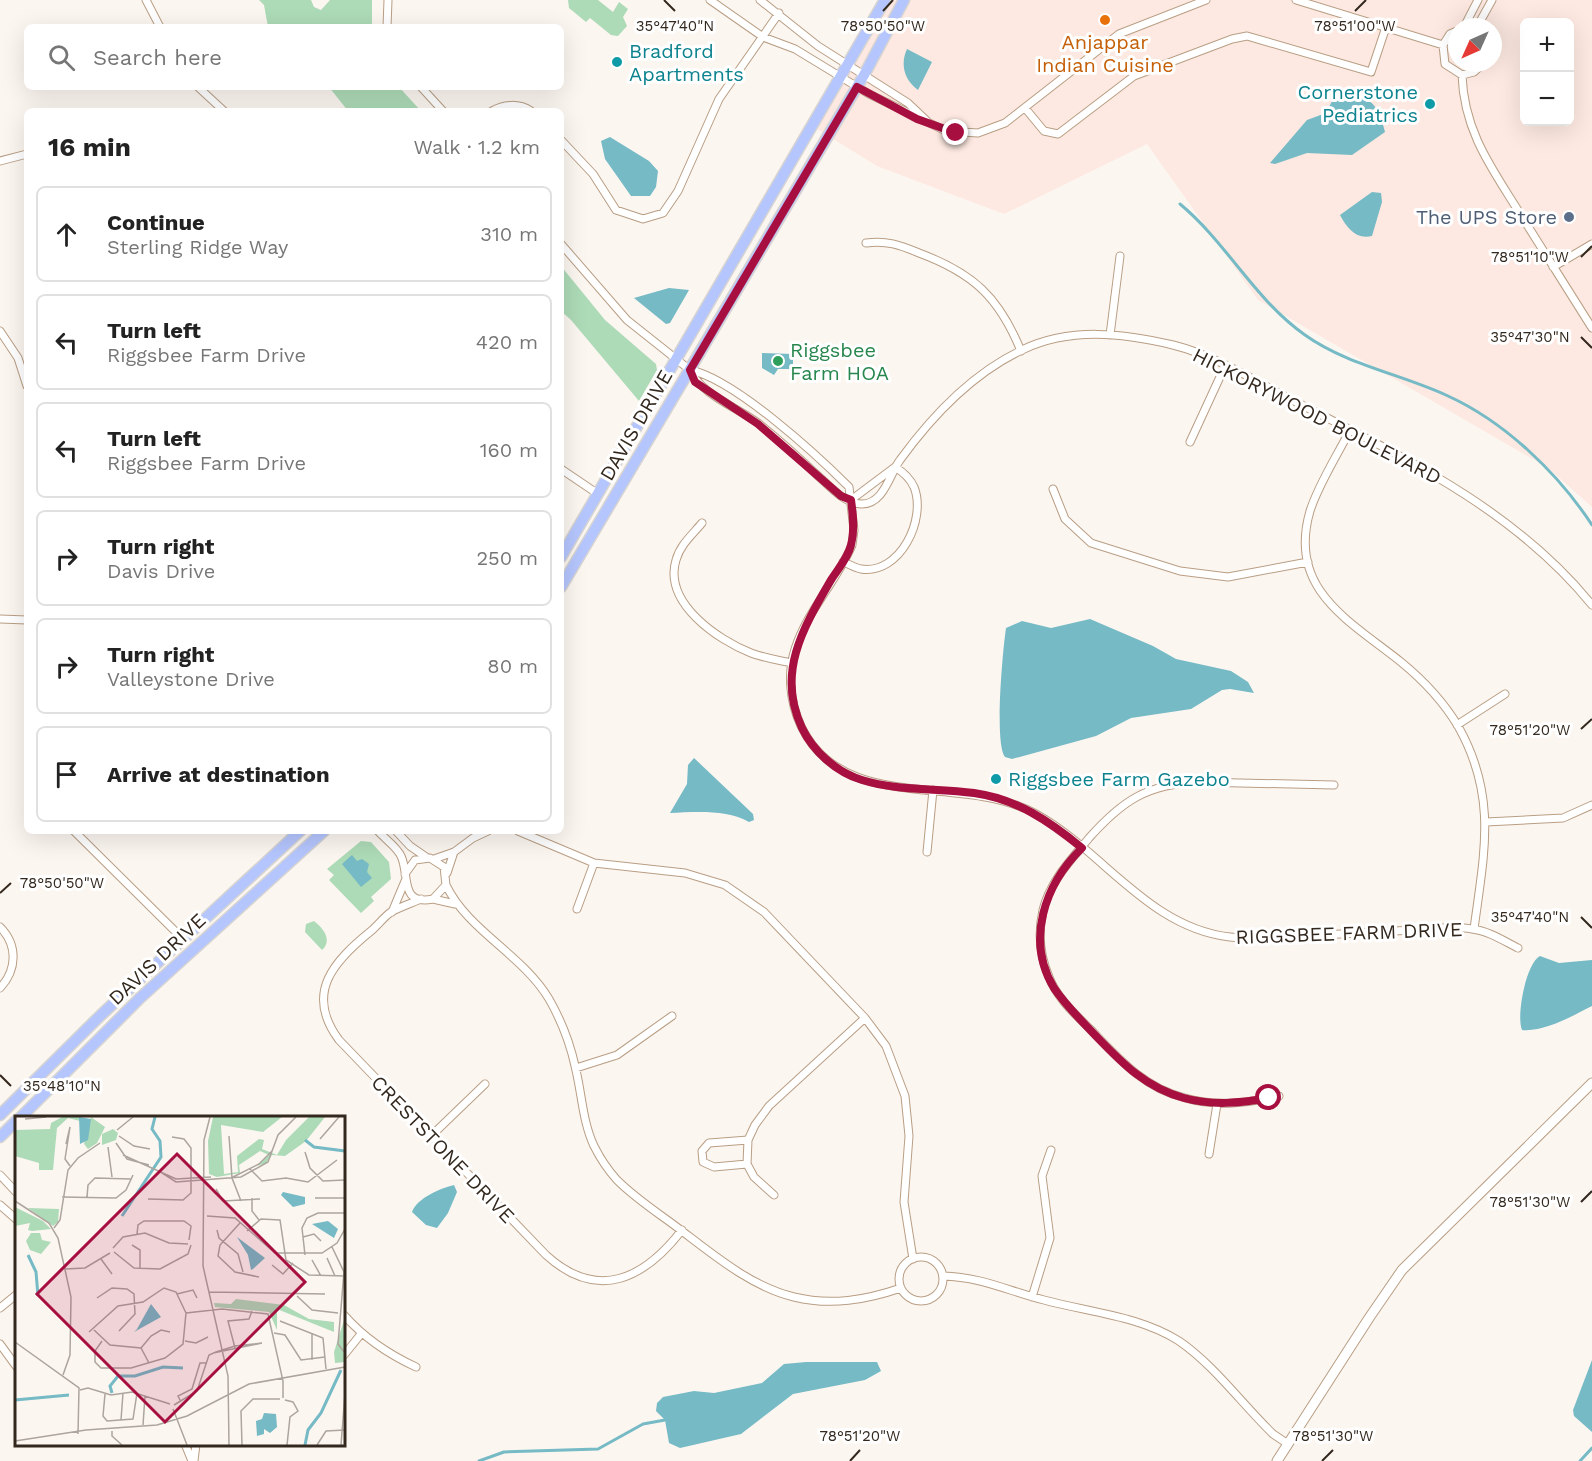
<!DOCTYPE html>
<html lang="en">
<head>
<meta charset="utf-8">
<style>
  body { margin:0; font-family:"Work Sans",sans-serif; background:#f6f6f6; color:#222 }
  .controls { position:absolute; right:18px; top:18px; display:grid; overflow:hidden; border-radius:9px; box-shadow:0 6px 24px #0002 }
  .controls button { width:54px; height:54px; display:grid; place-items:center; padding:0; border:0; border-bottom:2px solid #e0e0e0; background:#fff; color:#222; font:30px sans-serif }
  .compass { position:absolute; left:1448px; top:18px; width:54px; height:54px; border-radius:50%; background:#fff; box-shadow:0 6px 24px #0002; rotate:225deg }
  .stop { position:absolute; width:18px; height:18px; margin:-14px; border:4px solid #a70f40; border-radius:50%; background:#fff }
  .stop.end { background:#a70f40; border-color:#fff; box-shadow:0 2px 6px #0008 }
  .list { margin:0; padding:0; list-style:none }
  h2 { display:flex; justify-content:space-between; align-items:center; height:78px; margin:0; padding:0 24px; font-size:26px }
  h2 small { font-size:20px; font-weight:400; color:#767676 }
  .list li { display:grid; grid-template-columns:39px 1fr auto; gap:18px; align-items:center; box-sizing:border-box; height:96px; margin:0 12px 12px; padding:0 12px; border:2px solid #e0e0e0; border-radius:9px }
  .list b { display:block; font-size:22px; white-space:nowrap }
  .list p { margin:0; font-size:20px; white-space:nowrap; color:#767676 }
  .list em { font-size:20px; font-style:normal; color:#767676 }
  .icon { flex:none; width:33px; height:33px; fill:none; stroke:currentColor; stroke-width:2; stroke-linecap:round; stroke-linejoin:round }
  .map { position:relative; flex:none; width:1592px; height:1461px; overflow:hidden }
  .search { position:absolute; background:#fff; box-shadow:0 6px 24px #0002; left:24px; top:24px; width:540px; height:66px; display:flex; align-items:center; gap:15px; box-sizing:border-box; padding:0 21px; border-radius:9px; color:#767676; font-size:22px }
  .panel { position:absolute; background:#fff; box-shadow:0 6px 24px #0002; left:24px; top:108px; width:540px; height:726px; border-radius:9px }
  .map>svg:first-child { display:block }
  .commercial { fill:#fde9e1; fill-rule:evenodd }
  .green { fill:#addab7 }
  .water { fill:#75bac5 }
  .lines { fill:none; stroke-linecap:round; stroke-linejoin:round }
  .stream { stroke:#75bac5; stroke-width:3 }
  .minor-casing { stroke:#b99e84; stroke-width:9 }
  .tertiary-casing { stroke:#b99e84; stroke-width:11 }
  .primary-casing { stroke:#d6d4d2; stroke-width:13 }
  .minor { stroke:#fff; stroke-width:7 }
  .tertiary { stroke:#fff; stroke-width:9 }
  .primary { stroke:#b5c6fe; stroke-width:10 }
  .route { stroke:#a70f40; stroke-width:8 }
  .ticks { fill:none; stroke:#33281e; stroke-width:2 }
  .food-dot { fill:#e8710a; stroke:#fff; stroke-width:2 }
  .culture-dot { fill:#0f9aa8; stroke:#fff; stroke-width:2 }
  .service-dot { fill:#5c6f8a; stroke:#fff; stroke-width:2 }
  .leisure-dot { fill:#2e9e5b; stroke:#fff; stroke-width:2 }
  .labels { text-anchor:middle; stroke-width:6; stroke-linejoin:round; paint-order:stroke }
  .food-label { font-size:20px; fill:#c56008; stroke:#fff }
  .culture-label { font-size:20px; fill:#0d838f; stroke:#fff; text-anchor:start }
  .service-label { font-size:20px; fill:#4e5e75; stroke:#fff; text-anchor:end }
  .leisure-label { font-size:20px; fill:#27864d; stroke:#fff; text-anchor:start }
  .street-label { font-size:20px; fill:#33281e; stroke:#fff }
  .inset-river { fill:none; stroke:#75bac5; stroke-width:3 }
  .inset-road { fill:none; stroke:#aca49d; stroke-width:1.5 }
  .view { fill:#a70f40; fill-opacity:0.15; stroke:#a70f40; stroke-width:3 }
  .inset-edge { fill:none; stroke:#33281e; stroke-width:3 }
  .ticks-label { font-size:15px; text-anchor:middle; fill:#33281e; stroke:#fff; stroke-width:6; stroke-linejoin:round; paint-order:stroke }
</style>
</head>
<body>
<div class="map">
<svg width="1592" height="1461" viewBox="0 0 1592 1461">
  <rect width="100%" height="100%" fill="#fcf6f1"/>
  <path class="commercial" d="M891,0H1592V507L1548,468L1258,300L1147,144L1004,214L877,166L817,129ZM1524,22H1570V122H1524ZM1457,27H1493V63H1457Z"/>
  <path class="green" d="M259,0H311L314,7L321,10L330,0H372V27H268L264,5Z
    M568,0H598L613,12L619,2L628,9L623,17L627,26L618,36L611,35L590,18L586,22L569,8Z
    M329,87H399L421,111H348Z
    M561,266L605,320L656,364L657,370L639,401L571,320L561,311Z
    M361,841L371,842L389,862L391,879L371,897L374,901L361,913L329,880L334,875L327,869Z
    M314,921C323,928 333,940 322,950L305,932L306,924Z"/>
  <path class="water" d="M907,49L932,62L918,90C904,80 900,64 907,49Z
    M1346,90C1373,101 1378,103 1385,132L1352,155L1307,153L1275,164L1270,163L1307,120L1326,113L1334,97Z
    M610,137L649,161L658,171L656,187L650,196H631L605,159L601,141Z
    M1372,192L1381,193L1382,202L1372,236C1356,240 1347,228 1340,215Z
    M669,288L689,290L670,323L666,324L634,298Z
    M762,353L793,354V369H778L774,375L762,368Z
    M1090,619L1153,646L1176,659L1231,671L1248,682L1254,693L1230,689L1222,690L1191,709L1131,718L1096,736L1012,759L1005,757C994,743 1003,648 1006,628L1022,621L1051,628Z
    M694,758L753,814L754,820L749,822C727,809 694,812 670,813L687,784L688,765Z
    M352,855L357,861L362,859L369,864L367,872L372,878L361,887L342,864Z
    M1540,956L1559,963L1592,960V1006C1572,1016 1545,1032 1522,1030C1516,1016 1526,963 1540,956Z
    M454,1185L457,1192L448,1213L437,1228L426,1225L412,1212C417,1198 441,1188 454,1185Z
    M1592,1360V1432L1574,1416L1573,1410Z
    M806,1362H877L881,1371L865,1380L793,1394L741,1434L680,1448L669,1443L665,1420L656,1411L657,1403L663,1397L694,1391L714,1393L762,1383L784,1364Z"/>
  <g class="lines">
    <path class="stream" d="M1180,204C1227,243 1254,299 1305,335C1347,365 1401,374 1448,396C1505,422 1558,473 1592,525
      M479,1461L504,1452L598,1449L643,1424L665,1420
      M1580,1461L1592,1448"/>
    <defs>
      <path id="minor" d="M146,0L160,27
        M710,0L763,37L795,49L869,94L946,131L978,133L1005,123L1119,34L1206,0
        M760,0L818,46L908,103L927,121
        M1296,0L1443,45
        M387,27L388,0
        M1464,27L1478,0
        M1477,27L1492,0
        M1457,31L1450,34L1443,45L1445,64L1462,75L1474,72L1484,63
        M1462,75C1464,134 1494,171 1524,220C1547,256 1569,292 1592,328
        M198,87L224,111
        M421,87L443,111
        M1025,108L1044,131L1058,134L1134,76L1232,39L1247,36L1371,72L1386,27
        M492,111C504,104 519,103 531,111
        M561,140L593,174L616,210L643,219L663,213L678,191L719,99L779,13
        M0,161L27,154
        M866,243C886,240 900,245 919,253C973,273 999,297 1021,351
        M561,244L627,320L690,370C734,379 816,454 849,487L854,530L852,545C837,581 807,611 795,649C787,674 790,702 801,726C844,816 961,772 1036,814C1103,851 1149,928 1230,937C1255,940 1280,937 1304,936C1340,934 1377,932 1413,930C1432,929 1453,926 1472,929C1489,931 1504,941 1518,948
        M1553,267L1592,244
        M0,331L18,358L27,386
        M1110,335L1120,256
        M690,370C701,394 736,407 758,423C778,439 797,456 816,474C829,485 843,503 861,504C884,505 890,473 900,460C932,416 971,374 1022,350C1070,327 1122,333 1173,345C1217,356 1258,383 1298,403C1405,458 1515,510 1592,605
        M1350,430C1337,456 1319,483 1310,511C1287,590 1350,621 1401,662C1423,680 1443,701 1458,726C1498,797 1484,853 1474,929
        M1190,442L1225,366
        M561,469L598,494
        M1053,489L1065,519L1091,543L1180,571L1228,577L1308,562
        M851,500L895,467
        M702,523C692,535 680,545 676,560C663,603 718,640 751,653C764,658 778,660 791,663
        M843,562C849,564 855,568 861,569C900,575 927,519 914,487C910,478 903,472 895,467
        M0,619L27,620
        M1457,725L1505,694
        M1486,822L1563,818L1592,805
        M74,831L182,938
        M378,831C385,839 397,847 401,856C410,875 399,906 433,899L446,885L444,867L430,858L415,860L405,874
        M396,831L410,846L426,857
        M518,831L594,863L685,873L725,885L764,912L865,1018L886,1046L905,1096L909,1136L904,1202L913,1259
        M927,852L933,790
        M434,859L454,852L473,838L488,831
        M447,873L454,852
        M446,885C468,931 522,954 549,999C561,1020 570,1043 575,1066C582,1093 582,1120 594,1146C600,1158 608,1170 617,1180C633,1196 652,1209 670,1222C708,1250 748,1286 794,1297C831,1306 866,1300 901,1288
        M421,899C412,903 400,907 391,912C384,917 378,925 371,931C334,961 304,993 339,1040L546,1255C598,1302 644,1279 682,1230
        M433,899L455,904
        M577,909L594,863
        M392,912L405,881
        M0,927C18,945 17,970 0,988
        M576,1068L617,1055L672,1016
        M1279,1096C1247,1103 1217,1107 1185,1098C1144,1088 1119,1059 1091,1030C1075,1014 1057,998 1049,977C1040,956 1038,932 1043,910C1050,881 1071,860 1089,838C1122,801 1147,784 1198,782L1334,785
        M431,1136L485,1084
        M1209,1154L1217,1104
        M747,1164L714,1167L703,1162L702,1151L709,1143L748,1140
        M0,1175L16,1192
        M774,1195L754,1177L747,1164L748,1140L755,1125L769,1106L865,1018
        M0,1205L16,1219
        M899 1279a22 22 0 1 1 44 0a22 22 0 1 1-44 0Z
        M943,1276C982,1277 1008,1291 1044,1300C1088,1312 1140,1316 1179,1341C1214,1365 1242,1404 1273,1434L1288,1444
        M1032,1297L1050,1238L1042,1176L1051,1150
        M0,1308L16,1295
        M344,1315C364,1338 388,1354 416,1367
        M0,1344L16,1366
        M344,1355L361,1334
        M185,1444L192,1461
        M194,1461L196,1444"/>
      <path id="tertiary" d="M1277,1461L1369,1318L1402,1270L1592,1083"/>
      <path id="primary" d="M561,557L885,0
        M561,587L864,75L904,0
        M0,1115L101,1015L300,831
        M20,1118L140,998L324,831
        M0,1137L16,1121"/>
    </defs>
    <use href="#minor" class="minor-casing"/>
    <use href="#tertiary" class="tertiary-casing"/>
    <use href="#primary" class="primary-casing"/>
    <use href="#minor" class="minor"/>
    <use href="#tertiary" class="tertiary"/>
    <use href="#primary" class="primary"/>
  </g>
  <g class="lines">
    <path class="route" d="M956,133L917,119L857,87L690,370L695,382L758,424L841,496L851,500C853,514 855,530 851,545C848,558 838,569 831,580C803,628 776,673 802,728C813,751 836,772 862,780C897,791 937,788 974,793C1017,799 1049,821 1082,848C1045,884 1025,940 1054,988C1066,1006 1081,1020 1096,1036C1122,1063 1146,1088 1184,1098C1213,1106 1240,1103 1269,1098"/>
  </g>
  <path class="ticks" d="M664,0L675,11M883,11L893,0M1355,11L1366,0M1581,257L1592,246M1581,337L1592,348M1581,729L1592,719M0,893L11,883M1581,917L1592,928M0,1075L11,1086M1581,1202L1592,1191M850,1461L860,1450M1322,1461L1333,1450"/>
  <circle class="food-dot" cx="1105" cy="20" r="6"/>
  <g class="culture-dot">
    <circle cx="617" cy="62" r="6"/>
    <circle cx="1430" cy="104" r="6"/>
    <circle cx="996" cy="779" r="6"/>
  </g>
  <circle class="service-dot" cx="1569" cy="217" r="6"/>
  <circle class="leisure-dot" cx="778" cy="361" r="6"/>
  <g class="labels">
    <g class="food-label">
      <text x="1105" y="49">Anjappar<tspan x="1105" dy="23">Indian Cuisine</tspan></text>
    </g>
    <g class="culture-label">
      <text x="629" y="58">Bradford<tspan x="629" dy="23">Apartments</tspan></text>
      <text x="1418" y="99" text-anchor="end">Cornerstone<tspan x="1418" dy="23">Pediatrics</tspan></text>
      <text x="1008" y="786">Riggsbee Farm Gazebo</text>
    </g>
    <g class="service-label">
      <text x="1557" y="224">The UPS Store</text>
    </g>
    <g class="leisure-label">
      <text x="790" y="357">Riggsbee<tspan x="790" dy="23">Farm HOA</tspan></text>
    </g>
    <g class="street-label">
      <text transform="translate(1317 416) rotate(27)" y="7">HICKORYWOOD BOULEVARD</text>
      <text transform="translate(636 425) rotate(-60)" y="7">DAVIS DRIVE</text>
      <text transform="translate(1349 933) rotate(-2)" y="7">RIGGSBEE FARM DRIVE</text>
      <text transform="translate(157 959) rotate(-43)" y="7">DAVIS DRIVE</text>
      <text transform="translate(443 1149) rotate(46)" y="7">CRESTSTONE DRIVE</text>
    </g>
  </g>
  <g transform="translate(15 1116)">
    <rect width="330" height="330" fill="#fcf6f1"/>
    <path d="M47,1H64L65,5L53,2L42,12L38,54H24V47L0,40V14L35,13L36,7ZM76,1L90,11L82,27L73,33L69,28ZM198,1H267L248,16L206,9L209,58L223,56L222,40L244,23L249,24L247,33L262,39L271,24L294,1H310L291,25L270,40L257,39L251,47L242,50L254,39L245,35L224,49L225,57L202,61L194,58L193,25ZM98,13L103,17L101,24L87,29V18ZM0,91L28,105L36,113L17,115L13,114L15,107L0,110ZM13,92L44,93L43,106L38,110ZM16,117H25L27,124L36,126L26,138L15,134L11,125ZM221,183L269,189L294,203L319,206V216L262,193V214L254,196L200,191L199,187L216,188ZM330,201V246L320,247L319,236Z" fill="#addab7"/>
    <path d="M64,1L76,3L73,24L65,28ZM268,76L290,81V88L278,91L266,79ZM313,105L323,113L319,122L297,108ZM222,121L250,142L238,153L236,154L233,139ZM136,188L146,201L119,216L122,213ZM249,297L261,298L262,311L255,317L249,313V318L242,320L241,305L247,303Z" fill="#75bac5"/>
    <path class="inset-river" d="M290,24L299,31L330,35M107,100L146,41L145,25L137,13L140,1M13,139L21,156L23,180M97,277L95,270L103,260H120L148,251L168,252M0,284L54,279M290,329L293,314L306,297L326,254"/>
    <path class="inset-road" d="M195,1L189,24L188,150L213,260L214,329M10,3L31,1M102,14L118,1M104,20L119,30L135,33M214,20L217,62L226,85M305,23L324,1M101,27L112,43L134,49M51,28L55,11L50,43L55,50M93,31L97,61M290,36L295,52L308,65L330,64M108,39L161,63L196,61M235,53L247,65L271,62L293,66L322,44M144,55L161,66L226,61L253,46L263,19L281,1M218,61L244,48L257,35M201,73L208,85L245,83M47,81L101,82L111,74L118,59M72,81L73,69L80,62L116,63M237,82V95L244,104M300,82H330M133,83L168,84L176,77V32L169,23L157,21M0,85L34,107L43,122L56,181L55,239L48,259M192,100L220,102L260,137H307L322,127L330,113M225,107L205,129L203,140L220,156L244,161M39,112L45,104L53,54L63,42L85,27M202,114L204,122L223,138L228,156M232,115L246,103L265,104L271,144L294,159L330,160M122,118L123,109L129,105H169L176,110L174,124M288,121L299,118L306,125M117,129L125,134V153M317,131L329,156L323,228L330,237M98,132L108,121L130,117L154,127L173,128M99,136L119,152L145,153L173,138L176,129M290,139L287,112L292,102L303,97H330M312,142L320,160M86,143L97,158M297,144L306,160M257,149L268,158L278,147M50,153L70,152L95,137M194,176L310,178M162,178L178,174L182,182M282,180L297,194L323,197M82,182L97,172L112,173L119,178L120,198L104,215M171,197L207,193L253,198L268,265V282M265,205L308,222L311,253M79,214L95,229L126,232L134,247M74,216L103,190L128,186L149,172L161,176L171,197M259,217L270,219L286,244L310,241M87,225L80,235V246L86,252H116L150,242L168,228L171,197M170,225L181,227L193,221M0,226L64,272L63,318M126,232L136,220L146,214L155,216M220,232L213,205L234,203L237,195M297,244V217M65,274L73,272L96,279L117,276L155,288M90,278L88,300L92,305L118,303L122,277M270,284L278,286L283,295L275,301L272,329M166,286L163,280L177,273L185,247H191M159,289L182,275L194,239L201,236L220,230L247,227L198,237M158,293L172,329M106,304L108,277M128,309L130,280M97,315V320L107,329M0,325L71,314L142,309L172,300L234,268L330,251M227,329L226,295L238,283H265M302,329L311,315L330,314M326,329L330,278"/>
    <path class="view" d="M162,38L290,166L150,306L22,178Z"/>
    <rect width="330" height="330" class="inset-edge"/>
  </g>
  <g class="ticks-label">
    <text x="675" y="31">35°47'40"N</text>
    <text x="883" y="31">78°50'50"W</text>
    <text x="1355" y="31">78°51'00"W</text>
    <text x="1530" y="262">78°51'10"W</text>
    <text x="1530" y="342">35°47'30"N</text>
    <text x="1530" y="735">78°51'20"W</text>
    <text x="62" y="888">78°50'50"W</text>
    <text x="1530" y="922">35°47'40"N</text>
    <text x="62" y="1091">35°48'10"N</text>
    <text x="1530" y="1207">78°51'30"W</text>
    <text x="860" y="1441">78°51'20"W</text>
    <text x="1333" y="1441">78°51'30"W</text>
  </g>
</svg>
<div class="controls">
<button>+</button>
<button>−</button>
</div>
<svg class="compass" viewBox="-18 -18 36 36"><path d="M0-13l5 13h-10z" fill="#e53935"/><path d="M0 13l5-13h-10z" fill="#767676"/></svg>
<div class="stop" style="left:1269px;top:1098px"></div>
<div class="stop end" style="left:956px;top:133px"></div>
<div class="search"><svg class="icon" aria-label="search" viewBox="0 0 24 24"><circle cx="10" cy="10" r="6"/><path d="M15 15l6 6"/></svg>Search here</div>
<section class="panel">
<h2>16 min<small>Walk · 1.2 km</small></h2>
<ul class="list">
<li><svg class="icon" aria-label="ahead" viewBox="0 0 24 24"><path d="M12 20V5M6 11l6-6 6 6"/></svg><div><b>Continue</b><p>Sterling Ridge Way</p></div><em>310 m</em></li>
<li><svg class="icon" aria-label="left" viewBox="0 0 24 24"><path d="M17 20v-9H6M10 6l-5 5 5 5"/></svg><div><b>Turn left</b><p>Riggsbee Farm Drive</p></div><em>420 m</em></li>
<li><svg class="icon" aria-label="left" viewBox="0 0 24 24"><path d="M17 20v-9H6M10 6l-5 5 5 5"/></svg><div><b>Turn left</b><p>Riggsbee Farm Drive</p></div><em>160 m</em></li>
<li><svg class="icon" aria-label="right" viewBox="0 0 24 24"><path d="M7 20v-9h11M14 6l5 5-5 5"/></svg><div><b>Turn right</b><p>Davis Drive</p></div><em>250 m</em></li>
<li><svg class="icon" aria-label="right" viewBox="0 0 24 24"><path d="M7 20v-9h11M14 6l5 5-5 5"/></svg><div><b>Turn right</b><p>Valleystone Drive</p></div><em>80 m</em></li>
<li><svg class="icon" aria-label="arrive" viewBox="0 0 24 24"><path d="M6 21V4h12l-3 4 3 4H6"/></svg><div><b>Arrive at destination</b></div></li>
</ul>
</section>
</div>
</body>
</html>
